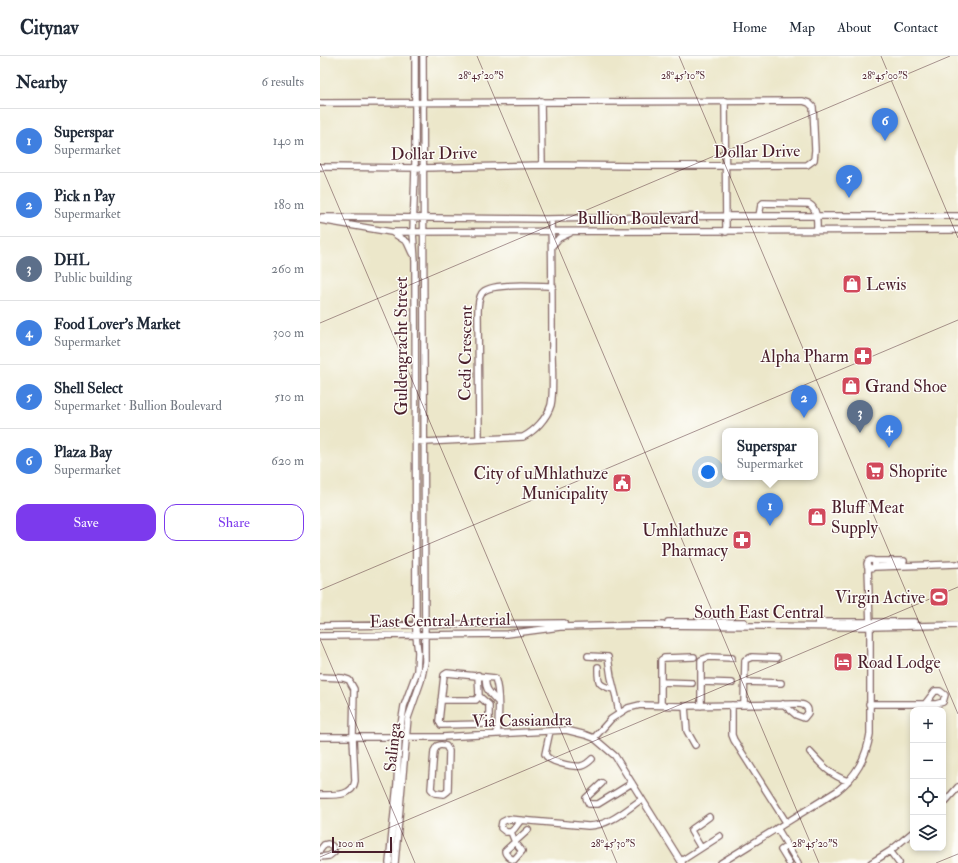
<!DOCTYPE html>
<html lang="en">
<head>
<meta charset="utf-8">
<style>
  body { margin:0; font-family:"IM FELL Double Pica",serif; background:#f6f6f7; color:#1f2937 }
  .controls { position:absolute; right:12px; bottom:12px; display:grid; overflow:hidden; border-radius:8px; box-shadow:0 2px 6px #0003 }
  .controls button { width:36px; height:36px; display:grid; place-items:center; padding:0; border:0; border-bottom:1px solid #e0e1e3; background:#fff; color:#1f2937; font:20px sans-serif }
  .scale { position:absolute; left:12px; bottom:10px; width:60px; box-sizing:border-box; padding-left:4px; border:2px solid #4a1f2b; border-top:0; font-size:11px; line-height:14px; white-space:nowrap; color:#4a1f2b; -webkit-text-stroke:3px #fdfcf7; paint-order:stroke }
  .you { position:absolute; left:388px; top:416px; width:14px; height:14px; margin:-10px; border:3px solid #fff; border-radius:50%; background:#1a73e8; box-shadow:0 0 0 6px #1a73e833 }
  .badge { display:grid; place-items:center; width:26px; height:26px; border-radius:50%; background:#7c3aed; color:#fff; font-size:13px; font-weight:700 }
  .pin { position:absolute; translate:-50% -33px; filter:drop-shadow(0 1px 2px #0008) }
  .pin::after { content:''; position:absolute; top:21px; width:14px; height:12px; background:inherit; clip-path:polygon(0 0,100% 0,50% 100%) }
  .popup { position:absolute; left:402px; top:372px; width:96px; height:52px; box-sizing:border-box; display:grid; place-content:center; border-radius:8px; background:#fff; filter:drop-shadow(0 1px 3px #0005); font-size:13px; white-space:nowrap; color:#747a83 }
  .popup b { font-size:15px; color:#1f2937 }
  .popup::after { content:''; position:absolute; left:50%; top:100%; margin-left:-8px; border:8px solid transparent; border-top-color:#fff }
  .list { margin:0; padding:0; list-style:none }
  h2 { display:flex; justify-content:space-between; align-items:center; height:52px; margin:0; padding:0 16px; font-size:17px }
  h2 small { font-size:13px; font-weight:400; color:#747a83 }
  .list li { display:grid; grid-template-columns:26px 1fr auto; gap:12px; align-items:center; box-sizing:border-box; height:64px; padding:0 16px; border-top:1px solid #e0e1e3 }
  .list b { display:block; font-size:15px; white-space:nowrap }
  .list p { margin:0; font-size:13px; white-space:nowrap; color:#747a83 }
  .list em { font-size:13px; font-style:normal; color:#747a83 }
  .actions { display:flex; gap:8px; padding:12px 16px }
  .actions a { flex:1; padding:9px 0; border:1px solid #7c3aed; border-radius:12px; text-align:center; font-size:14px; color:#7c3aed }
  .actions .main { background:#7c3aed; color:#fff }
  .icon { flex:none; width:22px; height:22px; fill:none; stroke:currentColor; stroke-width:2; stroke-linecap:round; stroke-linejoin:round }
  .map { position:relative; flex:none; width:638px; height:807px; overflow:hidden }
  header { display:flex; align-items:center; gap:24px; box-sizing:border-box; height:56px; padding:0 20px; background:#fff; border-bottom:1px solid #e0e1e3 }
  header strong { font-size:19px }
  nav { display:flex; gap:22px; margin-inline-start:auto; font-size:14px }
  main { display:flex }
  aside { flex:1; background:#fff }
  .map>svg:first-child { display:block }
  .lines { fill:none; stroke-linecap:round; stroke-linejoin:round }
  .minor-casing { stroke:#836563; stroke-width:8 }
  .minor { stroke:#fff; stroke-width:5.5 }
  .ticks { fill:none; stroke:#4a1f2b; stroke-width:1; stroke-opacity:0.45 }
  .labels { text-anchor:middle; stroke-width:3; stroke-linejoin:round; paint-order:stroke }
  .street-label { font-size:17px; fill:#4a1f2b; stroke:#fdfcf7 }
  .poi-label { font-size:17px; fill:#4a1f2b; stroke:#fdfcf7; text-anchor:start }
  .ticks-label { font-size:10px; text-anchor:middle; fill:#4a1f2b; stroke:#fdfcf7; stroke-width:3; stroke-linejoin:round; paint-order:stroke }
</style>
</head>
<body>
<header>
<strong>Citynav</strong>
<nav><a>Home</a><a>Map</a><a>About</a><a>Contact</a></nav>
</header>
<main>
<aside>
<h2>Nearby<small>6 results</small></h2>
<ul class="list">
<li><span class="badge" style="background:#3f7fe0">1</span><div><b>Superspar</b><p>Supermarket</p></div><em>140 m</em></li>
<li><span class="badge" style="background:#3f7fe0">2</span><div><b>Pick n Pay</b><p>Supermarket</p></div><em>180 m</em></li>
<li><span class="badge" style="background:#5c6f8a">3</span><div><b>DHL</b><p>Public building</p></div><em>260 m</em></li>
<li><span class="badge" style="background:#3f7fe0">4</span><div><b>Food Lover's Market</b><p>Supermarket</p></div><em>300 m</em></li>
<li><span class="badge" style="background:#3f7fe0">5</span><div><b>Shell Select</b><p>Supermarket · Bullion Boulevard</p></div><em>510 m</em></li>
<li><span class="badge" style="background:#3f7fe0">6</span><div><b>Plaza Bay</b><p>Supermarket</p></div><em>620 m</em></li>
</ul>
<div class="actions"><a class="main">Save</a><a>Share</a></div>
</aside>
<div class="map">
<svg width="638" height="807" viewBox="0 0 638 807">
  <rect width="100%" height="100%" fill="#fdfcf7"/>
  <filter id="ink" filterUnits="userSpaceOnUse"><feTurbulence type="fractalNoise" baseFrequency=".025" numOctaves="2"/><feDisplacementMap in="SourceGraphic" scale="8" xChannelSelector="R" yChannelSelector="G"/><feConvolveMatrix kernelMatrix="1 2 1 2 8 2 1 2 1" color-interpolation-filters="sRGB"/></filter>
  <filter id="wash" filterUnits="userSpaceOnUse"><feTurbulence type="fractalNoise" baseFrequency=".012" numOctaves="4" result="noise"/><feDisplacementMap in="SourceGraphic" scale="16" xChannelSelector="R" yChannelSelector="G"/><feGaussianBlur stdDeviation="0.9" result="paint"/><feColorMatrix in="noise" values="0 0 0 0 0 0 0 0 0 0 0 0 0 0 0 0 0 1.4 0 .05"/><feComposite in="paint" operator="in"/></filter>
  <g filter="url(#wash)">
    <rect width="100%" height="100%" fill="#ece7ca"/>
  </g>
  <g filter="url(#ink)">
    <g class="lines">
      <defs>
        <path id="minor" d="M221,45L222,109
          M405,45L406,176
          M0,47L483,45L489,47L493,51L495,94L494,104L487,109L323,110L222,109L103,112L0,111
          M439,160L441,149L443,147L489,148C498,153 497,166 497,175
          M2,161L225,163L406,160H638
          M0,164L71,176L638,174
          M73,177L87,186L92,197
          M232,190L239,182L250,177
          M159,382L158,256C158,250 158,243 162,237C170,226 218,230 233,230
          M95,385L105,386L203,381C215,375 227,362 231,349C234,335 232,310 232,294C232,250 232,207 231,163
          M547 508a4 4 0 1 1 8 0a4 4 0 1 1-8 0Z
          M554,505H584
          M554,511L638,508
          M348,566H424
          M498,566H594
          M0,570L244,567
          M0,580L187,578L240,571L325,569L550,571L638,569
          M268,600L288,601L291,621L296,641L299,657
          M278,611C278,627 277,629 293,633
          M158,619L159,640L169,649V664L164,668L121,669L119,665L124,619L127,617L166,621
          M0,621L23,622L29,624L34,633L33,681L35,725C33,741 13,739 0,739
          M341,626L372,627
          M381,626L412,627
          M425,626L461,627
          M121,644H156L159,640
          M549,648H616L623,646L625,639L620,635H615L605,648
          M341,649V604L344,602L374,601
          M412,649V679L414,684L466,766
          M424,649L425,604L432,601L457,602
          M365,650L367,675L375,689
          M381,650V604L389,601L412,602
          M230,675L225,698C228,706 252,711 261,710C265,709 269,706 272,703
          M177,678C179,664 180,635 175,622L166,621C164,633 170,637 178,646
          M0,681H122L246,674L266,679L274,682L295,700L362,807
          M274,682L291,663L308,652L320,649L362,650L476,648C482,648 489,649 488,657L484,662L476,659L463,648
          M121,689L126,690L129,695L128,735L124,738L115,737L111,733L114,695L117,690Z
          M490,696C501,708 511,720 528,725
          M282,727L266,742L269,748H278L312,727
          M623,748L638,731
          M200,765L194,773L191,776H186L181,772L182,766L188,763L268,770C289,770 306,754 322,743
          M457,772L478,807
          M191,776L195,786L202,795L194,804C191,803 185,799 185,795L186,794L208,774
          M467,790L461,794L469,807
          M381,792L371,775L372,773L389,761
          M0,794L4,789L8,788L12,790L14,796L9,800L0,801
          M570,795L579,807
          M361,805L400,780
          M69,807L77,728L79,681L84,650L97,615L98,596L96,580L95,205L93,176L95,112V0
          M75,807L88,662L101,625L105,606L103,0
          M401,807L517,735C536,720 546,703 550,678V571L548,510
          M551,807L570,795L593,776"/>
      </defs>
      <use href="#minor" class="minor-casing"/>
      <use href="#minor" class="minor"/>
    </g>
  </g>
  <path class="ticks" d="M0,0H1M157,0L499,807M359,0L638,658M561,0L638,182M0,107L297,807M0,267L630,0M0,534L638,264M0,583L95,807M0,801L638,531M616,807L638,798"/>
  <defs>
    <symbol id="shop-square" viewBox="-11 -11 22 22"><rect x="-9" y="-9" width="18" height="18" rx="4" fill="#d1495b" stroke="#fdfcf7"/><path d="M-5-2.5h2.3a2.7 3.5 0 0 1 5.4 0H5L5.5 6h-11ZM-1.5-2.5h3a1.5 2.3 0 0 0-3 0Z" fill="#fff"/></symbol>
    <symbol id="pharmacy-square" viewBox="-11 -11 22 22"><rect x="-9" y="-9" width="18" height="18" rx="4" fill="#d1495b" stroke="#fdfcf7"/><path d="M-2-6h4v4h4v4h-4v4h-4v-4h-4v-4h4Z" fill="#fff"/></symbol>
    <symbol id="supermarket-square" viewBox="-11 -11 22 22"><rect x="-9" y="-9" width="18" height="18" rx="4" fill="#d1495b" stroke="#fdfcf7"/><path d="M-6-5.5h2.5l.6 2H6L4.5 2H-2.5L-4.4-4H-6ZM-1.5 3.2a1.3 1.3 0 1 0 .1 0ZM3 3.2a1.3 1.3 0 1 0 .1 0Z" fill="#fff"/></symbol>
    <symbol id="civic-square" viewBox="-11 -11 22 22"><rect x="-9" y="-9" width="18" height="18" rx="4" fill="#d1495b" stroke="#fdfcf7"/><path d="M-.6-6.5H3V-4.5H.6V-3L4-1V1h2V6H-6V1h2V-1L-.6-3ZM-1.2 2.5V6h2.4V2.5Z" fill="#fff"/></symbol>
    <symbol id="stadium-square" viewBox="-11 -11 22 22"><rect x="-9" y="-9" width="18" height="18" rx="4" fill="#d1495b" stroke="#fdfcf7"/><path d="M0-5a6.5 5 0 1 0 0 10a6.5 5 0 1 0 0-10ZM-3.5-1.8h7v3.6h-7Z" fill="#fff"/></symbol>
    <symbol id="hotel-square" viewBox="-11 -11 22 22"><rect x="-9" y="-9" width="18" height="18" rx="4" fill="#d1495b" stroke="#fdfcf7"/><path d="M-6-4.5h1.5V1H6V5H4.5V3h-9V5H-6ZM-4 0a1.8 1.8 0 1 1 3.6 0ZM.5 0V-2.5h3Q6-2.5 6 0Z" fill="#fff"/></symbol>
  </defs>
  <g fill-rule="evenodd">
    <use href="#shop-square" x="521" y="217" width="22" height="22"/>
    <use href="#pharmacy-square" x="532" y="289" width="22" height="22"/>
    <use href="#shop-square" x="520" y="319" width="22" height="22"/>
    <use href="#supermarket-square" x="544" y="404" width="22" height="22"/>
    <use href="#civic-square" x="291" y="416" width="22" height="22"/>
    <use href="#shop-square" x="486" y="450" width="22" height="22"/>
    <use href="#pharmacy-square" x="411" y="473" width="22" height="22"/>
    <use href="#stadium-square" x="608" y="530" width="22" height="22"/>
    <use href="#hotel-square" x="512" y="595" width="22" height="22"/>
  </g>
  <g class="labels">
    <g class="street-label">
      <text transform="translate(437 95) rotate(-1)" y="6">Dollar Drive</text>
      <text transform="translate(114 97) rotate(-1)" y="6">Dollar Drive</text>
      <text x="318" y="168">Bullion Boulevard</text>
      <text transform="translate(81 290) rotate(-90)" y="6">Guldengracht Street</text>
      <text transform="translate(145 297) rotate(-89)" y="6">Cedi Crescent</text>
      <text x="439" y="562">South East Central</text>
      <text transform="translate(120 564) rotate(-1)" y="6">East Central Arterial</text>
      <text transform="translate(202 664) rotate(-1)" y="6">Via Cassiandra</text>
      <text transform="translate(72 691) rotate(-84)" y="6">Salinga</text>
    </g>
    <g class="poi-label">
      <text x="546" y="234">Lewis</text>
      <text x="529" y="306" text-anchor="end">Alpha Pharm</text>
      <text x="545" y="336">Grand Shoe</text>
      <text x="569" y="421">Shoprite</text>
      <text x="288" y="423" text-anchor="end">City of uMhlathuze<tspan x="288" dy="20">Municipality</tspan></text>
      <text x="511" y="457">Bluff Meat<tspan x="511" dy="20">Supply</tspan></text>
      <text x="408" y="480" text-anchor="end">Umhlathuze<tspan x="408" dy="20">Pharmacy</tspan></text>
      <text x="605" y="547" text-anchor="end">Virgin Active</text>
      <text x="537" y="612">Road Lodge</text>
    </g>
  </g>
  <g class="ticks-label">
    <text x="161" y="23">28°45'20"S</text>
    <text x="565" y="23">28°45'00"S</text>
    <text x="363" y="23">28°45'10"S</text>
    <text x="293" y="791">28°45'30"S</text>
    <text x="495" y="791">28°45'20"S</text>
  </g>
</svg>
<div class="controls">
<button>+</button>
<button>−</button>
<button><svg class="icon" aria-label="locate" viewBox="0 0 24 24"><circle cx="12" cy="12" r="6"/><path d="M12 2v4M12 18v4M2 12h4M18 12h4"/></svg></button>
<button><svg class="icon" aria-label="layers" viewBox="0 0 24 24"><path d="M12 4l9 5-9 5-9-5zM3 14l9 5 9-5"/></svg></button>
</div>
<div class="scale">100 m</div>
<div class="you"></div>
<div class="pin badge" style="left:450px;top:470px;background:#3f7fe0">1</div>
<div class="popup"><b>Superspar</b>Supermarket</div>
<div class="pin badge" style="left:484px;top:362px;background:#3f7fe0">2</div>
<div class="pin badge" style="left:540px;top:377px;background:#5c6f8a">3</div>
<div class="pin badge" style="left:569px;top:392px;background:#3f7fe0">4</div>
<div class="pin badge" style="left:529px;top:142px;background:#3f7fe0">5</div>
<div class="pin badge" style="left:565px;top:85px;background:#3f7fe0">6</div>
</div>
</main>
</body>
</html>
